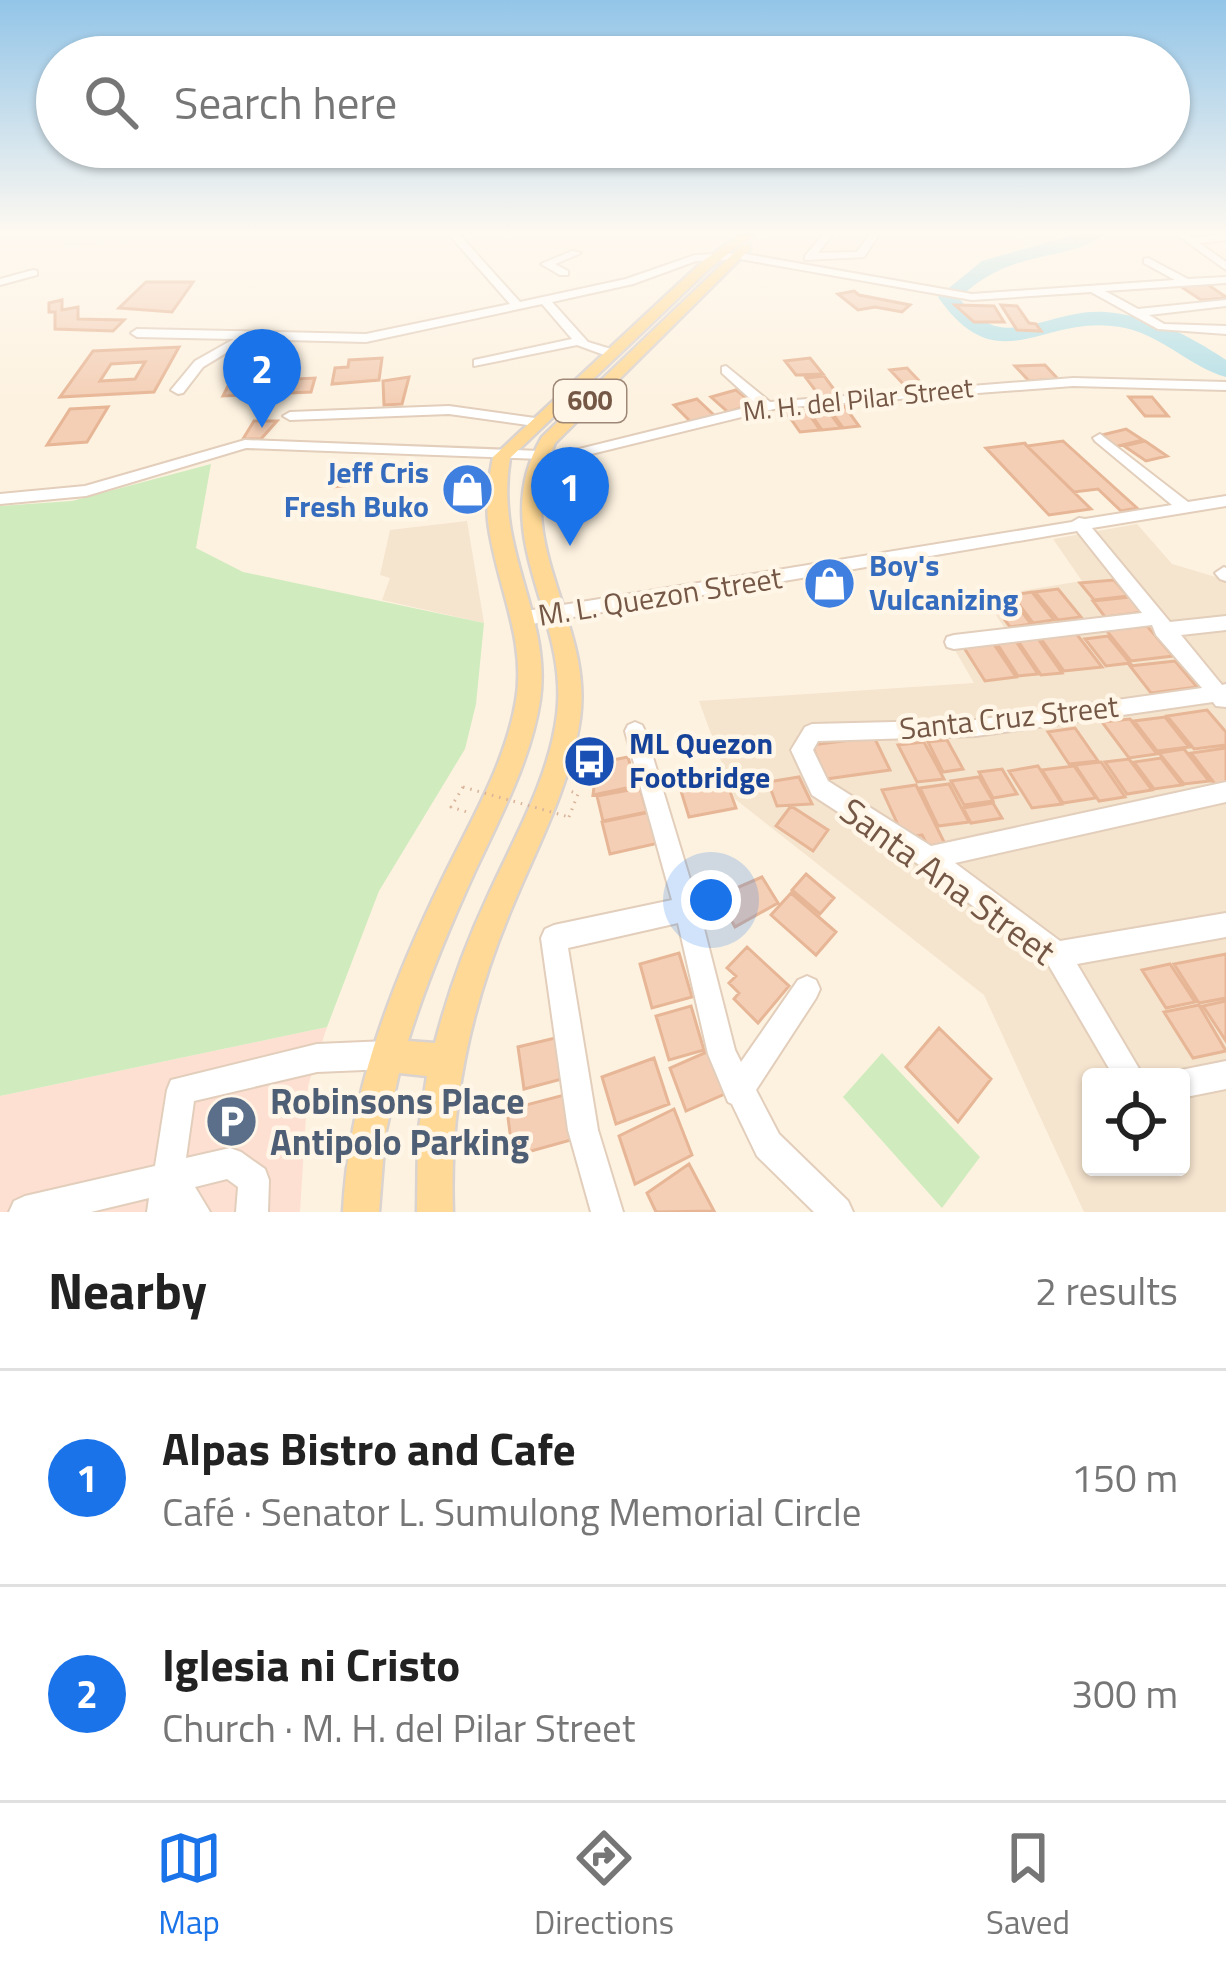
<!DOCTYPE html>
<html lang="en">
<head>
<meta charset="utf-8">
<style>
  body { margin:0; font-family:"Titillium Web",sans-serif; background:#f6f6f6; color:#222 }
  .controls { position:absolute; right:36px; bottom:36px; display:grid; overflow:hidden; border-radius:12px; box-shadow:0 3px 9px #0004 }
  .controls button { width:108px; height:108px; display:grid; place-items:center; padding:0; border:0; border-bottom:3px solid #e0e0e0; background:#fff; color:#222; font:60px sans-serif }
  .you { position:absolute; left:711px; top:900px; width:42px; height:42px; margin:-30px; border:9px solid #fff; border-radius:50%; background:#1a73e8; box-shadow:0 0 0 18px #1a73e833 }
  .badge { display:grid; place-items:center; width:78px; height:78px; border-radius:50%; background:#1a73e8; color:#fff; font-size:39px; font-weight:700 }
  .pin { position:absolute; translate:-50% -99px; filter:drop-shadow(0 3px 6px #0008) }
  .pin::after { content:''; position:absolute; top:63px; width:42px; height:36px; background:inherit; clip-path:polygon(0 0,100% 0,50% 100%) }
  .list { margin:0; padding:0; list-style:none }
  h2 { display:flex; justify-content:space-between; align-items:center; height:156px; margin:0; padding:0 48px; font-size:51px }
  h2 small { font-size:39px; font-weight:400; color:#767676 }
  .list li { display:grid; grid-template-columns:78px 1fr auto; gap:36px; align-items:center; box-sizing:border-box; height:216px; padding:0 48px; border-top:3px solid #e0e0e0 }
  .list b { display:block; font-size:45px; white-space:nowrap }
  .list p { margin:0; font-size:39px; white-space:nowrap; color:#767676 }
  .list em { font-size:39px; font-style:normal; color:#767676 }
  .icon { flex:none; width:66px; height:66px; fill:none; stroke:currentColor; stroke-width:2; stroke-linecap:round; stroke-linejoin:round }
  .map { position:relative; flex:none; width:1226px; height:1212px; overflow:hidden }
  .search { position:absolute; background:#fff; box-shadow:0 3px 9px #0004; left:36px; right:36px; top:36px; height:132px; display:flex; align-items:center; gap:30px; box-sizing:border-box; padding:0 42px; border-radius:66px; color:#767676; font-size:45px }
  .sheet { height:588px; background:#fff }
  nav { display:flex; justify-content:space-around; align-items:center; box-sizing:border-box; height:168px; border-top:3px solid #e0e0e0; background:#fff; font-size:33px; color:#767676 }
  nav a { display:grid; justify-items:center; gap:6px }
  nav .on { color:#1a73e8 }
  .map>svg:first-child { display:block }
  .residential { fill:#f5e4ce; fill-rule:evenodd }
  .commercial { fill:#fee0d3 }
  .industrial { fill:#ebe3dc }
  .green { fill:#d0ebbe }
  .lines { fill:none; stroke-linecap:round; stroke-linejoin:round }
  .river { fill:#b4dfe7; fill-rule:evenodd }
  .building { fill:#f4cfb6; stroke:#e7b696; stroke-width:3; fill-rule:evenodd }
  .minor-casing { stroke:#e2cebb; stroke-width:4 }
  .major-casing { stroke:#dbd3cf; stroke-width:5 }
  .path { stroke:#d8b39a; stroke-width:3; stroke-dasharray:1.5 6; stroke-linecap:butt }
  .minor { fill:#fff; fill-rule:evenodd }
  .major { fill:#ffd995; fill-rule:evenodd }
  .path-bridge { stroke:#d8b39a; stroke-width:3; stroke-dasharray:1.5 6; stroke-linecap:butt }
  .labels { text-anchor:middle; stroke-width:9; stroke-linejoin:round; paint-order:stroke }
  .far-street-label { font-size:27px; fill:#755746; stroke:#fff6e7 }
  .shield { fill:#fff6e7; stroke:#9e8776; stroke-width:3 }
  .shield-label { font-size:27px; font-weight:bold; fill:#755746 }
  .shop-label { font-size:30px; font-weight:bold; fill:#366cbe; stroke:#fff6e7; text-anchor:end }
  .street-label { font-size:30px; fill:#755746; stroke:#fff6e7 }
  .transit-label { font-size:30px; font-weight:bold; fill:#164399; stroke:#fff6e7; text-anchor:start }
  .near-street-label { font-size:36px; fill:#755746; stroke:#fff6e7 }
  .near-service-label { font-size:36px; font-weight:bold; fill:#4e5e75; stroke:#fff6e7; text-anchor:start }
</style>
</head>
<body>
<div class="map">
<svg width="1226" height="1212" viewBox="0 0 1226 1212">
  <rect width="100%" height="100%" fill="#fdf2e0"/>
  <path class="residential" d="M467,521L484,623L382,600L390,578L380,575L390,530Z
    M1137,524L1172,564L1226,580V1212H1084L984,995L735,799L699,701L974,683L948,638L1006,630L984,597L1082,581L1053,539ZM1091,1077H1181V1167H1091Z"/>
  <path class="commercial" d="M327,1027L308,1086L300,1212H0V1096Z"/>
  <path class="industrial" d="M76,231H307L63,246Z"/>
  <path class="green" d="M211,464L196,548L243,572L484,623L476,704L465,749L379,891L327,1027L0,1096V506L72,501Z
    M882,1053L980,1157L942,1208L843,1097Z"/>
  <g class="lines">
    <path class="river" d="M1087,231H1111C1062,266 1015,245 959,298C1003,358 1046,308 1105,312C1149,315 1189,335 1226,360V377C1190,367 1163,336 1125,328C1044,310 1000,386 938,297L982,261Z"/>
  </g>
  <path class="building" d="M146,282H193L172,312L119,308Z
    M1204,282L1226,297V298L1201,300L1177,284Z
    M854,291L859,295L910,305L902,312L875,307L858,310L838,294Z
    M62,300V310L78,307V319L124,320L113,331L55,329V312H49V303Z
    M955,305L994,306L1004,322H974Z
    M1001,305L1017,306L1029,323L1036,324L1041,331L1017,330Z
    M179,347L154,392L60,397L93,351ZM145,362L135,379L100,381L111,364Z
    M286,350L274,380L315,378L311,392L223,396L232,378H244L255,352Z
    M382,358L379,380L332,384L335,368L348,367L349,360Z
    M810,358L823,374L796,375L785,361Z
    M1045,365L1058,379L1029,381L1015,366Z
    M907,368L925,387L908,389L890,370Z
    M824,376L839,396L821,398L806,378Z
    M409,377L402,404L384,405L383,381Z
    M736,390L754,404L728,412L711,397Z
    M1129,397H1152L1168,416H1145Z
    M697,399L715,416L692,423L674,405Z
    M843,404L859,426L843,428L827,406Z
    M108,407L87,442L47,445L70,409Z
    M826,408L841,428L822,430L808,410Z
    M806,410L820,430L800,432L786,412Z
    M254,421H277L261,439H243Z
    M1126,429L1143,440L1114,447L1098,436Z
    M1063,441L1137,508L1121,511L1098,489L1074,492L1027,446Z
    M1145,441L1167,456L1146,461L1124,446Z
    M1025,443L1027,446L1091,509L1049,515L986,448Z
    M364,472L362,484L331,487L333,474Z
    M1114,580L1128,596L1094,600L1080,583Z
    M1058,589L1081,617L1058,620L1035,592Z
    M1032,592L1054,620L1033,623L1012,595Z
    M1011,597L1031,624L1010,627L990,600Z
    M1130,597L1143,612L1105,617L1093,601Z
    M1147,626L1173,656L1131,661L1106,630Z
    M1075,632L1102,667L1064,671L1039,636Z
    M1036,636L1062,673L1041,675L1016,638Z
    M1108,636L1130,663L1106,666L1085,639Z
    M1013,637L1038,674L1018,676L994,639Z
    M991,640L1016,677L985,681L961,643Z
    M1175,661L1197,687L1151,693L1130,666Z
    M1207,710L1226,732V745L1194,749L1167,716Z
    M1165,717L1189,747L1157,751L1134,721Z
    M1130,719L1157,754L1129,758L1102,722Z
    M1075,728L1098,761L1069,764L1048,732Z
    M874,737L890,770L826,779L812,745Z
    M947,740L963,769L943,772L928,742Z
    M924,742L944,779L917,782L898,745Z
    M1226,748V783L1215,784L1191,753Z
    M1184,749L1209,781L1184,784L1159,753Z
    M628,757L636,786L593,795L597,763Z
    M1161,758L1182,785L1154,789L1134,762Z
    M1129,759L1152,790L1127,794L1105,762Z
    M1101,762L1125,797L1099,801L1075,765Z
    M1038,766L1062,804L1032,808L1009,771Z
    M1074,766L1096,798L1063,803L1042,770Z
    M1002,769L1017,794L993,798L979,772Z
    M799,777L812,804L777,806L768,782Z
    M979,777L993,801L964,805L951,781Z
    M727,783L736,808L689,817L681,791Z
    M949,784L969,822L938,826L920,788Z
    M916,785L945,844L928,846L922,835L904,838L882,790Z
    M640,788L647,812L603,821L597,796Z
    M993,803L1002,818L971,823L963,808Z
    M791,806L828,830L813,851L776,826Z
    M650,812L659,843L610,854L602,822Z
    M806,874L834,898L820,914L792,890Z
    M762,877L778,903L735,927L718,896Z
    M791,893L836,932L816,955L771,915Z
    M747,947L789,986L758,1023L734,999L739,993L729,983L736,976L727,968Z
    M679,953L692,997L652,1008L640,964Z
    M1226,954V998L1199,1003L1174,964Z
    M1170,964L1195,1002L1166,1008L1142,970Z
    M1226,1001V1041L1203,1006Z
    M1199,1005L1226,1051L1193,1058L1164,1012Z
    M691,1006L704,1050L669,1060L656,1016Z
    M939,1028L991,1079L958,1122L906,1067Z
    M555,1038L562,1079L524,1089L518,1047Z
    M709,1051L727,1093L686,1111L670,1068Z
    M654,1058L669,1104L616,1124L602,1077Z
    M564,1095L571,1140L513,1156L507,1110Z
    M674,1109L692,1155L635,1184L619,1136Z
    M689,1164L714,1211L656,1212L647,1193Z"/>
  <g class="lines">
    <defs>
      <path id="minor" d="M446,231H456L520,302L626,279L695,255L740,253L972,294L1175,280L1144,263V259L1148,258L1188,279L1226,277V283L1105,291L1138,309L1226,300V306L1149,315L1164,324L1226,326V334L1158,329L1091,292L972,300L740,259L696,261L633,284L552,302L588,342L614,350V356L610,357L577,345L474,366V360L572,339L542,304L366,342L249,339L203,367L183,393L178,394L171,390L195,361L234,339L137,337L131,333L137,329L366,334L510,304Z
        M826,231H835L818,253L857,252L870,234L878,236L864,257L805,260V256Z
        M1172,231H1183L1192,238L1226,234V240L1199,243L1226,262V270Z
        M572,251L581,253L555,264L568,271V275H560L541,264Z
        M33,270L37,271V275L0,285V279Z
        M726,366L770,402L1073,378L1226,382V390L1073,386L778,408L567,460L246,448L86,496L0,504V494L85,486L245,440L567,452L757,405L722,373V367Z
        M449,406L535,418L542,422L535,426L449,414L290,420L283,416L290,412Z
        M1100,434L1188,502L1226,496V506L1092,528L1170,622L1226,616V630L1181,635L1222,685L1226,684V707L1216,706L1213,702L976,736L818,741L813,750L828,781L931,846L1226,782V802L955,863L1060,941L1226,913V937L1077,964L1144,1077H1114L1048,964L921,866L812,795L791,750L805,727L812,724L976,720L1202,688L1156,635L1152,625L954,649L947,647L945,642L947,637L954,635L1142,613L1077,531L520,626L511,619L520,612L1072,522L1079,518L1085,519L1172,505L1095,441L1093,438Z
        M1224,567L1226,568V581L1220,579L1215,573Z
        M635,722L642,725L645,731L699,909L735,1050L741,1062L798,980L807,976L816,980L820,989L816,998L756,1090L779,1134L848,1201L853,1212H814L757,1156L732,1104L728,1102L708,1054L678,923L568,948L598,1130L623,1212H591L568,1130L541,938L545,929L554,925L672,900L625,731L628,725Z
        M387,1041L397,1045L401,1055L397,1065L387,1069L317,1072L194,1101L186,1158L230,1148L241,1152L265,1169L269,1180L268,1212H236L238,1187L227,1179L195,1187L210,1212H147L149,1198L91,1212H9L14,1201L25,1196L155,1166L167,1090L171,1080L317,1044Z
        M1226,1061V1089L1181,1098V1077H1170L1181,1070Z"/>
      <path id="major" d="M745,231H758L711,267L510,458C494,550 552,616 540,700C531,760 500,817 475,871C450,926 426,983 408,1041L435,1043C448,993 466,943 488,896C514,838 549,779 557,715C570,615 485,535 542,437L742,245H750V249L555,443C508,543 594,620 580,719C570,789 534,852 508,917C469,1012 449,1109 453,1212H417L418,1134L427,1076L399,1073L385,1135L379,1212H343C349,1094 391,985 442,880C470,822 505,765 516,701C527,639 495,582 488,521C486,499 489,478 493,457L703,261Z"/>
    </defs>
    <use href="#minor" class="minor-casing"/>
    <use href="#major" class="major-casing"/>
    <path class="path" d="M463,787L451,807L467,812
      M569,817L578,794L570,791"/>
    <use href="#minor" class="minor"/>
    <use href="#major" class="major"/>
    <path class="path-bridge" d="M463,787L569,817"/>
  </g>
  <linearGradient id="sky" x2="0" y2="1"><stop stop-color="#93c5e8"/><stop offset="0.58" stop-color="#fef9f1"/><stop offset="1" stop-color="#fef9f1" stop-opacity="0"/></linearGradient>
  <rect width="1226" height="401" fill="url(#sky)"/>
  <defs>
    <symbol id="shop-disc" viewBox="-11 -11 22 22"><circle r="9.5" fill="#3f7fe0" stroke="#fff6e7"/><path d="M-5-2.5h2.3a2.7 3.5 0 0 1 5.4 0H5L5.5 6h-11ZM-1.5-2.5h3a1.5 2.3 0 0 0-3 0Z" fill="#fff"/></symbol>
    <symbol id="bus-disc" viewBox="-11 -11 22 22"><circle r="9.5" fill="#1a4fb4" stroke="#fff6e7"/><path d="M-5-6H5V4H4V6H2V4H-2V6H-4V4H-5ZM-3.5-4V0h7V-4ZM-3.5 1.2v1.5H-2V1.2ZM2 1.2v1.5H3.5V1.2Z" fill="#fff"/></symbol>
    <symbol id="parking-disc" viewBox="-11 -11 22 22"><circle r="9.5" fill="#5c6f8a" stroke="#fff6e7"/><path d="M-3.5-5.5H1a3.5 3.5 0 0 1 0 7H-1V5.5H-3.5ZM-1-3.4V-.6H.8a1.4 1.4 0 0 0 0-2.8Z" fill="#fff"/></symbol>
  </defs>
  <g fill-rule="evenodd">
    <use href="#shop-disc" x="438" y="460" width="59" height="59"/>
    <use href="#shop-disc" x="800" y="554" width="59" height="59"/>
    <use href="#bus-disc" x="560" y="732" width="59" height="59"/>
    <use href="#parking-disc" x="202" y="1092" width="59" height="59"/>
  </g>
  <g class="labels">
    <g class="far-street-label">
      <text transform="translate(858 400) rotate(-6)" y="9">M. H. del Pilar Street</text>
    </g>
    <rect class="shield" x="554" y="380" width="72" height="42" rx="9"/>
    <g class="shield-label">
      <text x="590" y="410">600</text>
    </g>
    <g class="shop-label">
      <text x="429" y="483">Jeff Cris<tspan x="429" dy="34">Fresh Buko</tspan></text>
      <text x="869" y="576" text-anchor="start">Boy's<tspan x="869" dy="34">Vulcanizing</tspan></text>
    </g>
    <g class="street-label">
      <text transform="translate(660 597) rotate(-9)" y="10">M. L. Quezon Street</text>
      <text transform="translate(1009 718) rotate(-6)" y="10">Santa Cruz Street</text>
    </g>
    <g class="transit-label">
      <text x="629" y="754">ML Quezon<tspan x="629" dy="34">Footbridge</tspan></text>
    </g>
    <g class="near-street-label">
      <text transform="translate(948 881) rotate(36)" y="13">Santa Ana Street</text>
    </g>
    <g class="near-service-label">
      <text x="270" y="1114">Robinsons Place<tspan x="270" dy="41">Antipolo Parking</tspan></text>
    </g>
  </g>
</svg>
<div class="controls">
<button><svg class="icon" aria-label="locate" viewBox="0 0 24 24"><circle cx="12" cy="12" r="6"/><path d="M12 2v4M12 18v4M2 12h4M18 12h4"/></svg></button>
</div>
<div class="you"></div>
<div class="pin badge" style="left:570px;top:546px">1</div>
<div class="pin badge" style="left:262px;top:428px">2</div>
<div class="search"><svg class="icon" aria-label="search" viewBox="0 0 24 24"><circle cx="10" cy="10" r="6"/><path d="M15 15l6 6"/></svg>Search here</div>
</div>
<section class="sheet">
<h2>Nearby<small>2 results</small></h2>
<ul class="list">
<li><span class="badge">1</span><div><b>Alpas Bistro and Cafe</b><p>Café · Senator L. Sumulong Memorial Circle</p></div><em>150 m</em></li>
<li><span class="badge">2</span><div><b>Iglesia ni Cristo</b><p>Church · M. H. del Pilar Street</p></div><em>300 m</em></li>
</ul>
</section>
<nav>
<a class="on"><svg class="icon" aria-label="map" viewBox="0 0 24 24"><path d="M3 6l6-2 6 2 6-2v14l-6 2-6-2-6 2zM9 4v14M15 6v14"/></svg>Map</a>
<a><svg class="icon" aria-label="directions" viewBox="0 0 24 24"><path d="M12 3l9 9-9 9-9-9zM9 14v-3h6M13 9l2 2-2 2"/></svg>Directions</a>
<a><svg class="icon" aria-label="saved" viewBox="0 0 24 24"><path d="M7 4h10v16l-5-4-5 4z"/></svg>Saved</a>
</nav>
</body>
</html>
